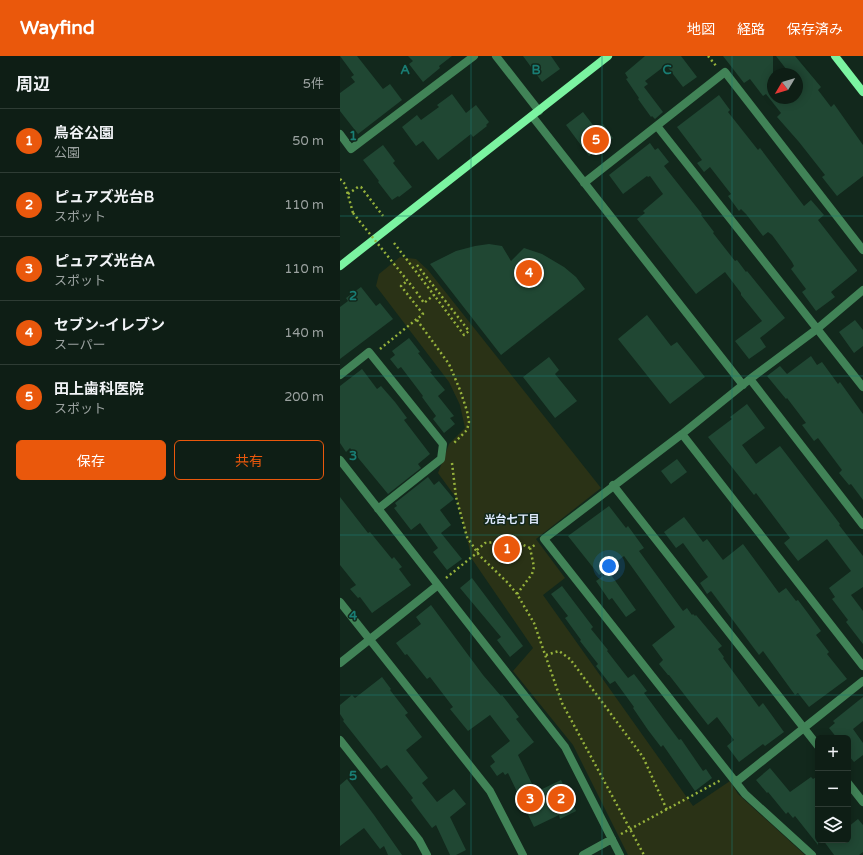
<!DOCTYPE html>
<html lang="ja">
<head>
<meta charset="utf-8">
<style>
  body { margin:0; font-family:"Varela Round","Noto Sans JP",sans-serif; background:#1c2b22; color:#f1f3f6 }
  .controls { position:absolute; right:12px; bottom:12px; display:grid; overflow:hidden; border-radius:6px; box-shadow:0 2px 10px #0003 }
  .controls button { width:36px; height:36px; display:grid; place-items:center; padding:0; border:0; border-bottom:1px solid #2e3c34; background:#0e1e15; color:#f1f3f6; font:20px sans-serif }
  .compass { position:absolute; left:427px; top:12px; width:36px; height:36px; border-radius:50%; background:#0e1e15; box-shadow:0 2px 10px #0003; rotate:232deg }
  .you { position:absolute; left:269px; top:510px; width:14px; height:14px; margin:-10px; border:3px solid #fff; border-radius:50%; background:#1a73e8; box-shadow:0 0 0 6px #1a73e833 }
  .badge { display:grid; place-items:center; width:26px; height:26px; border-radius:50%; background:#ea580c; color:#fff; font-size:13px; font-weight:700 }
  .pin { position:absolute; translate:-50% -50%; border:2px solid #fff; box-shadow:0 1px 4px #0006 }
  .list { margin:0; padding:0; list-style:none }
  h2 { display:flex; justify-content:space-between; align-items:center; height:52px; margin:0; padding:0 16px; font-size:17px }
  h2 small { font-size:13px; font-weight:400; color:#9ba2a0 }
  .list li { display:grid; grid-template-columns:26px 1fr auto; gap:12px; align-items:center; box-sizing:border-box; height:64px; padding:0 16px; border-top:1px solid #2e3c34 }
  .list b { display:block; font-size:15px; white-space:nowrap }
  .list p { margin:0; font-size:13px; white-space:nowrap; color:#9ba2a0 }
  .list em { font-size:13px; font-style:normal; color:#9ba2a0 }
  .actions { display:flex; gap:8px; padding:12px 16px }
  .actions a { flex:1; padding:9px 0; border:1px solid #ea580c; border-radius:6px; text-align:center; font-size:14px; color:#ea580c }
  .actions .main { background:#ea580c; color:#fff }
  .icon { flex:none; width:22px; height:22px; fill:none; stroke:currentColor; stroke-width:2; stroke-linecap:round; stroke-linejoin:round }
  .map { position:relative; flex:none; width:523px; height:799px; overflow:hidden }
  header { display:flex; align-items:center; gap:24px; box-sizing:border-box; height:56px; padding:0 20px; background:#ea580c; color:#fff }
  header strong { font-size:19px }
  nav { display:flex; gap:22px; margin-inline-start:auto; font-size:14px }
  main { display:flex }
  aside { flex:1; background:#0e1e15 }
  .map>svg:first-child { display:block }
  .green { fill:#2a3216 }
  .building { fill:#204733 }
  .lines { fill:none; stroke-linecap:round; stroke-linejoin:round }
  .path { stroke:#96b23b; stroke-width:2.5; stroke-dasharray:2 3; stroke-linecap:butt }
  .street { stroke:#418357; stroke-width:8 }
  .secondary { stroke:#7bf4a1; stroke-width:8 }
  .path-bridge { stroke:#96b23b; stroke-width:2.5; stroke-dasharray:2 3; stroke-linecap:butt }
  .grid { fill:none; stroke:#197d74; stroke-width:1; stroke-opacity:0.55 }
  .labels { text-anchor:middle; stroke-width:3; stroke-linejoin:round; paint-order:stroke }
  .neighbourhood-label { font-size:11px; font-weight:bold; fill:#dee9fc; stroke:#12281c }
  .grid-label { font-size:13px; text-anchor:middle; font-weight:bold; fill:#197d74; stroke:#12281c; stroke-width:3; stroke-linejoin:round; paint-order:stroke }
</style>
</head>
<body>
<header>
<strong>Wayfind</strong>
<nav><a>地図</a><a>経路</a><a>保存済み</a></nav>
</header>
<main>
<aside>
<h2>周辺<small>5件</small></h2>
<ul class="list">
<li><span class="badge">1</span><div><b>鳥谷公園</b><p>公園</p></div><em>50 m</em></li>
<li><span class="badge">2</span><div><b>ピュアズ光台B</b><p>スポット</p></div><em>110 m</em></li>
<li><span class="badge">3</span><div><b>ピュアズ光台A</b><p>スポット</p></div><em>110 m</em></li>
<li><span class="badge">4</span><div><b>セブン-イレブン</b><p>スーパー</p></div><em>140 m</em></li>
<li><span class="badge">5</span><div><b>田上歯科医院</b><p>スポット</p></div><em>200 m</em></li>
</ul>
<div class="actions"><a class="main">保存</a><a>共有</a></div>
</aside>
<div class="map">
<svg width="523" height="799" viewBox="0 0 523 799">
  <rect width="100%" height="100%" fill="#12281c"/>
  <path class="green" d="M60,201L76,203L88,214L261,432L196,483L225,522L203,539L353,750L390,725L398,738L465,799H288L233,689L173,615L193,592L132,503L117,443L98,417L109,388L125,372L120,349L109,326L36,230L39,218Z"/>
  <path class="building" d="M0,0H17L43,33L50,28L62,44L18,78L0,55V37L15,26L11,21L14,19Z
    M68,0H112L99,10L100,12L83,26L69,8L73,5Z
    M183,0H211L220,13L202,26Z
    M305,0H341L357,21L343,31L326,9L305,25L308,28L304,31L323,56L315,63L312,60L311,61L298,43L299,42L286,23L288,22L285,17Z
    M383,0H433V42H457V18H450L436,0H455L481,31L478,34L491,51L494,48L523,89V120L497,140L482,121L485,119L459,86L437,61L441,57L426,38L423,40L410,23L404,27Z
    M112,38L126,57L136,49L149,66L146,69L147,70L133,81L131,78L98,104L83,85L76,90L62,71L77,59L81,64L99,51L97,49Z
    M379,39L390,54L388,56L418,94L420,92L464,150L471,144L484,159L478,164L517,214V215L491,236L495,241L476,255L462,236L466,233L451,213L454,210L452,206L432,179L428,176L423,180L406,158L401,153L399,155L388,140L391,138L370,111L364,116L357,107L362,104L337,71Z
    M243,56L256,73L263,68L273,82L249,100L226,69Z
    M310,87L315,94L318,92L329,106L324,110L362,158L361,159L374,176L373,177L395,205L397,204L406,216L407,215L445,262L420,282L426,291L409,303L395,285L422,265L401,239V237L385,216L356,238L297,163L305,157L303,155L323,138L310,120L308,121L307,120L283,138L269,119Z
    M43,89L55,105L53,107L72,131L59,141L58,140L52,144L38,126L39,125L23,104Z
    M149,188L162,190L171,205L184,192L202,198L224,211L236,221L245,233L161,299L90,208L116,195L135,190Z
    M21,231L36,250L40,247L53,263L0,303V251L8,245L6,242Z
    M307,259L331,290L337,286L365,321L330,348L278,283Z
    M515,264L523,274V290L514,297L499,276Z
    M69,282L80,296L78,297L92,315L90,316L105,334L98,340L114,360L110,362L115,368L104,377L93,363L96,360L82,341L83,340L61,311L58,313L50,303L55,299L52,295Z
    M471,300L477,309L482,306L498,328L500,326L523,358V444L511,428L509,429L499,417L502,414L478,382L474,385L462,369L466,367L447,342L446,343L427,320L440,310L447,318Z
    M209,301L219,314L215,318L237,345L215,362L183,321Z
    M22,313L37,333L41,330L55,346L67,362L64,364L90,398L78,408L81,412L48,438L10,392L6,396L0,387V330Z
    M407,348L425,372L402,389L416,408L440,390L500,468L499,469L523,500V531L511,539L523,555V588L506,566L508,564L492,543L495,541L489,532L511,515L487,483L458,505L444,487L450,482L416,437L414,439L368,381L392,363L390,361Z
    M337,403L347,416L331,428L321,415Z
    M88,421L94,429L99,425L114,443L100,454L111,469L101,477L122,503L107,514L93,496L98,492L80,467L71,474L54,452L57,450L55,447Z
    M0,441L28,477L30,476L52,503L54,501L62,511L59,513L71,529L32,557L20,541L18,542L10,533L16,529L0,509Z
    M269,450L286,472L288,470L304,492L299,495L343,555L347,552L352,559L353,558L355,560L356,559L382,590L378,593L384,601L383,602L419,651L423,647L444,676L425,690L423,688L399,706L387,690L394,684L377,661L368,669L329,619H328L319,608L323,604L312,589L335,571L284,500L259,519L228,480Z
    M344,461L363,486L367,483L383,504L403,488L439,537L446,532L456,545L458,544L467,556L481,575L476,579L489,596L487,598L507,623L469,651L458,637L455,639L423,595L419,599L371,535L367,538L360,527L368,521L343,487L336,492L324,476Z
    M269,516L296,554L286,561L272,542L269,544L256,525Z
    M132,522L183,590L170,601L157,584L161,581L120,532Z
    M222,530L253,571L251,573L268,594L267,595L288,622L294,618L307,635L304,637L324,664L339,684L341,683L363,715L366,713L372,722L355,735L323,689L321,691L308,674L293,652L294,651L275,625L270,628L256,610L258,608L240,585L241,584L225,562L228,560L211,538Z
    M91,549L143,619L161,640L162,639L179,661L176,663L194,686L178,699L196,736L221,724L236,755L220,763L219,759L194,771L168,717L165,719L163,716L157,720L150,710L155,706L151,700L170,685L150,659L128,675L110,653L113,651L90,621L87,623L67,598L65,599L56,587L81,568L76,561Z
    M42,621L51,633L50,634L68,657L65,659L82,681L66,694L88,722L82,727L97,746L114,733L126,748L110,761L126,794L116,799H110L96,769L92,772L71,744L73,742L47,709L41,713L3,665L4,664L0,658V649L12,639L15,642Z
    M523,641V665L513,673L523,687V699L514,706L508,699V682H497L489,672L495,667L493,665Z
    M430,712L450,736L471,721L473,723L478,720V789L455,760L453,762L448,756L446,758L428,736L427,737L416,724Z
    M7,723L34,759L62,799H48L44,790L40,793L24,772L0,790V729Z
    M518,763L523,769V796L519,799H494L483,784H508V771Z"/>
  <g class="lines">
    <path class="path" d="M368,0L377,11
      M0,123L5,128L13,157
      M8,138L18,131H21L43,160
      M54,187L94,239L84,247L75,234
      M77,209L129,275L124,279L94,239
      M77,264L109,308L120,334L127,355L129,366L127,374L113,388
      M40,293L83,258L61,230L67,225
      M112,407L116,441L127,481L139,499L168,527L177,538L194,567L222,647L304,799
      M137,494L145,487L167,485L177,486L190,492
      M106,522L138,496
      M177,538L192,518L194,511L190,492L195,489
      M206,599L219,595L230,603L303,701L327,754
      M281,778L381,724"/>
    <path class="street" d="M156,0L199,55
      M192,60L403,329
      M317,70L523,331
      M0,78L11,93L134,0
      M244,127L385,16L523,194
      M0,319L29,296L103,388L101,403L38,453
      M410,323L523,469
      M342,378L523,610
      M0,404L225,691L280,799
      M273,429L478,690
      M0,546L150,735L183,799
      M0,607L98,529
      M0,684L79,784L87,799
      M396,726L523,625
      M508,727L523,746
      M243,799L272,783
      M472,799L405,738L204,483L342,378L410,323L477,273L523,234"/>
    <path class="secondary" d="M495,0L523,36
      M0,210L268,0"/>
    <path class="path-bridge" d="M13,157L75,234"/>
  </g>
  <path class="grid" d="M131,0V799M262,0V799M392,0V799M0,160H523M0,320H523M0,479H523M0,639H523"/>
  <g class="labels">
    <g class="neighbourhood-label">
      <text x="172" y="467">光台七丁目</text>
    </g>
  </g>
  <g class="grid-label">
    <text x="65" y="18">A</text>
    <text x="196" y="18">B</text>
    <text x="327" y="18">C</text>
    <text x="13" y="84">1</text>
    <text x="13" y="244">2</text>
    <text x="13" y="404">3</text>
    <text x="13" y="564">4</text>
    <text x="13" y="724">5</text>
  </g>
</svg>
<div class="controls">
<button>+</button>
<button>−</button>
<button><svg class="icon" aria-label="layers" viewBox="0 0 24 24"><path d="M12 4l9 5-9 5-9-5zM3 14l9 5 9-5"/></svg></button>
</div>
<svg class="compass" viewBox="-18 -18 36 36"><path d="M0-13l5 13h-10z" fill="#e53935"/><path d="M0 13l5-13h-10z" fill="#9ba2a0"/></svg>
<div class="you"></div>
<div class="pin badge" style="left:167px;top:493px">1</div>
<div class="pin badge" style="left:221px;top:743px">2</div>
<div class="pin badge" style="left:190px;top:743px">3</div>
<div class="pin badge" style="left:189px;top:217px">4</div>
<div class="pin badge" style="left:256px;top:84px">5</div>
</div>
</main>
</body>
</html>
